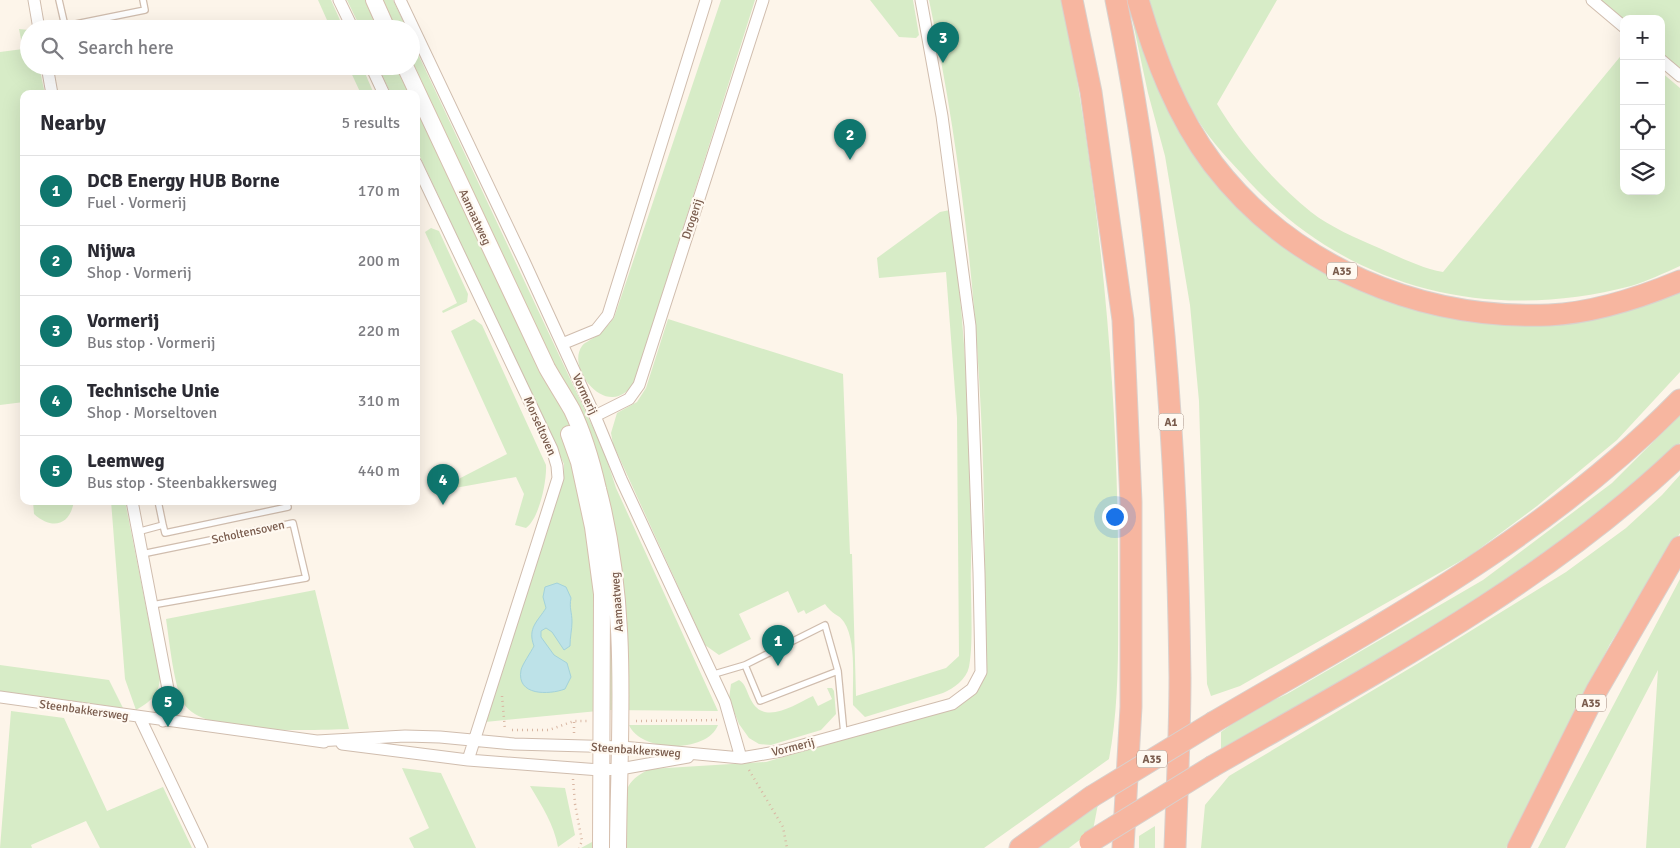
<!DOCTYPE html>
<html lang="en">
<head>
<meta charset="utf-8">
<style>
  body { margin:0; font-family:Signika,sans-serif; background:#f2f2f3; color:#2b2b33 }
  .controls { position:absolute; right:15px; top:15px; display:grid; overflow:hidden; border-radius:10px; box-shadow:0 5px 20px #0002 }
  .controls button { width:45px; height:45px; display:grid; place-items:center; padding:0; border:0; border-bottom:1px solid #e1e1e2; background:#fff; color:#2b2b33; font:25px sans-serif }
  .you { position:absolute; left:1114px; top:516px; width:18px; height:18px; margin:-12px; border:4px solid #fff; border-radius:50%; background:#1a73e8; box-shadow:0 0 0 8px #1a73e833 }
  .badge { display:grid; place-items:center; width:32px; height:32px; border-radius:50%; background:#0f766e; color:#fff; font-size:16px; font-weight:700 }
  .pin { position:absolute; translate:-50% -41px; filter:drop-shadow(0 1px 2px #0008) }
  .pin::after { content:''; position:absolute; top:26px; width:18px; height:15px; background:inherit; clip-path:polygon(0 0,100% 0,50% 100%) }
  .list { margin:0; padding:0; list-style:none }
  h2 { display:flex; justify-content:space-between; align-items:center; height:65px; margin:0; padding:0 20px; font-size:21px }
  h2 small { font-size:16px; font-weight:400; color:#7c7c81 }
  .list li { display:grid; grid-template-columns:32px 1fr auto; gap:15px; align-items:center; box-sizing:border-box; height:70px; padding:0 20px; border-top:1px solid #e1e1e2 }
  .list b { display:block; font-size:19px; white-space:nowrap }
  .list p { margin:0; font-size:16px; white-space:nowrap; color:#7c7c81 }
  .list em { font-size:16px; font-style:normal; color:#7c7c81 }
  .icon { flex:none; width:28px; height:28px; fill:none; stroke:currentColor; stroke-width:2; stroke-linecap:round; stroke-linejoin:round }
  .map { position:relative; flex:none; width:1680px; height:848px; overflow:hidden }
  .search { position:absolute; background:#fff; box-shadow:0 5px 20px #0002; left:20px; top:20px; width:400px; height:55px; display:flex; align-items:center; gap:12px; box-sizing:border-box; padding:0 18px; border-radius:28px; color:#7c7c81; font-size:19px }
  .panel { position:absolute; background:#fff; box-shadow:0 5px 20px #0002; left:20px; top:90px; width:400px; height:415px; border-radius:10px }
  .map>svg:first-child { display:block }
  .green { fill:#d7ecc7 }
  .water { fill:#bde2e8; stroke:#a3d2da }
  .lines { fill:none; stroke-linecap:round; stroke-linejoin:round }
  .lane-casing { stroke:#d0bdae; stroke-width:8 }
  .street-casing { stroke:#d0bdae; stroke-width:13 }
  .secondary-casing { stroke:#d6bfae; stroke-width:18 }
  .highway-casing { stroke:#d9d1cd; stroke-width:23 }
  .path { stroke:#d9b7a3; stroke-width:2.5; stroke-dasharray:1 4; stroke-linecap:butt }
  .lane { stroke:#fff; stroke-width:5.5 }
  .street { stroke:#fff; stroke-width:11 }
  .secondary { stroke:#fff; stroke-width:16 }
  .highway { stroke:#f7b6a0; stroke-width:21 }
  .highway-bridge-casing { stroke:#d9d1cd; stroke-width:23; stroke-linecap:butt }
  .highway-bridge { stroke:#f7b6a0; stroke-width:21 }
  .labels { text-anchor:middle; stroke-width:4.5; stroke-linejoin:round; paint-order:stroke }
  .shield { fill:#fff9f1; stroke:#a18a7e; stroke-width:1 }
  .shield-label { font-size:11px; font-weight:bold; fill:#795b4c }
  .street-label { font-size:12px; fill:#795b4c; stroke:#fff9f1 }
</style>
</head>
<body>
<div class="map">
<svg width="1680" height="848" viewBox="0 0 1680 848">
  <rect width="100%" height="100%" fill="#fdf5ea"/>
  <path class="green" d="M318,0H331L344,29H331Z
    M347,0H393L407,29H361Z
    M721,0H755L633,386C627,391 621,397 613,397C592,398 569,364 582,346C585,342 591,340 595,337C603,332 608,325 614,318Z
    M870,0H913L919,35L916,38L899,37Z
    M929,0H1063C1099,191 1119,385 1118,580C1118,639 1120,701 1109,759L984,848H581L625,824C625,794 621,783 650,769L766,762L883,728L964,702C975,695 980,689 983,676C990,449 976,222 929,0Z
    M1128,0H1130L1160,85L1298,251L1497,322L1680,289V372L1617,440L1537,506L1471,555L1240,686L1211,696L1207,684L1199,401L1190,305L1165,156L1148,93Z
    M1148,0H1277L1217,104L1222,112C1246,150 1276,183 1311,212C1330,227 1356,238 1379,248C1399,257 1421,268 1443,272L1624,52V191H1661V72L1680,88V266C1664,273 1648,281 1631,286C1486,324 1343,288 1242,174C1224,155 1206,135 1193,112C1173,78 1159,38 1148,0Z
    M1600,0H1680V69L1661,53V19H1624V21Z
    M19,29L29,30V66H39L45,94H24V402L0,405V52L23,49Z
    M411,39L604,451L616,488L718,711L608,710L485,722L564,472V464L416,148V94H391L378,66H411Z
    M348,66H362L374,94H361Z
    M950,210C966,328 972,447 971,565C970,595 974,640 969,667C966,680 954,688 943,693L865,717L853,705C852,681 857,642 844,622C839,614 832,615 825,604L806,614L804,610L798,613L788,591L739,614L751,639L719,655L705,645L613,444L611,433L617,413L637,402L646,388L668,319L843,374L850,554H852L856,696L946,668L959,656L957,418L946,272L879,278L877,258L940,212Z
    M431,228L439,231L468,294L467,302L443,313L442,311L457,303L425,232Z
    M474,319L482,325L546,465C547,481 539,519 526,528L515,525L524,494L516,477L444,490L443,487L507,454L451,331Z
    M1680,412V443L1654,470L1516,579L1221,752V732L1252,710L1287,694L1483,580L1612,483L1659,436Z
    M1680,475V533L1610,644L1506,848H1201L1205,805L1229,776L1417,664L1566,572L1626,528L1662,495Z
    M33,501H74C70,526 52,530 34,514Z
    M111,501H125L160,678C159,695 150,702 136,710L125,679Z
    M1680,579V848H1646L1658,670L1565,848H1538Z
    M315,590L349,729C313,730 205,736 184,704C174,689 169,638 166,619Z
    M0,665L109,680L123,708L0,691Z
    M739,680C746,684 747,693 751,700C764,726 794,705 813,696L818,706L832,699L827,688H832L834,691L836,714L821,730L771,745L759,744L749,738L739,724L729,699L731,684Z
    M11,711L64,718L107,811L163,787L192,848H100L86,821L31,845L32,848H0Z
    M629,725H718C707,754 640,752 629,725Z
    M402,768L441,773L476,848H414L409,838L429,828Z
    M530,786L565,788L575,835L558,847C554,825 542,806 530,786Z
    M1098,804L1093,830L1069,848H1033Z
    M1155,826V848H1139V836Z"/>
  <path class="water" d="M557,583L566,587L571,598C569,608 572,612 572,622C572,629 570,637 570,646L564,650L552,632L546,628L541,631V637L554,655L567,663L571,677L565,689C549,695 516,696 521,670C522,665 531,652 534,646C527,628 538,621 546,608L543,597L545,587Z"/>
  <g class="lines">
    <defs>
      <path id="lane" d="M59,0L65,26
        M51,29L145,10L143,0
        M158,501L163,525
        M137,532L163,525L165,533L288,507L286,501
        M142,554L293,523L306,578L152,605
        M745,665L760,701L838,671
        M711,675L745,665L825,625L838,671L844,734"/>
      <path id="street" d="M34,0L39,29
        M339,0L353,29
        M400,0L524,261L595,416L621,479L725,702L741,758
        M1592,0L1624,27
        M1661,60L1680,76
        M47,66L52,94
        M371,66L384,94
        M416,163L552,449L557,466L558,478L468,760
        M562,344L596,330L608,315L706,0
        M595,416L629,399L639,385L763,0
        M132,501L168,689L163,721
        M0,697L324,742
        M140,718L202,848
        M317,741L405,736L440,737L514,744L622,747L741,758L781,751L952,704L972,689L981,672L979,573L970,326L942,116L921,0
        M342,744L468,760L600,770L620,769L688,757"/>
      <path id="secondary" d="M374,0L387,29
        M405,66L547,368C555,382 564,396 572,410C584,435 592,463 598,489C630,610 619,725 618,848
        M569,434L579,462L593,527L602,594L601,848"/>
      <path id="highway" d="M1072,0L1091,92L1123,320L1131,502V707L1123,848
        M1116,0C1162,225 1177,448 1180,677C1180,734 1177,791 1175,848
        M1138,0C1155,58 1176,115 1213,164C1292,267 1420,320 1549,315C1593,313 1639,298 1680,281
        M1214,722C1378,626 1546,537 1680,400
        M1213,766C1375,673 1543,585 1680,455
        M1020,848L1091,797
        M1518,848L1597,690L1680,547"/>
    </defs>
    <use href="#lane" class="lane-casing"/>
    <use href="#street" class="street-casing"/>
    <use href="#secondary" class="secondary-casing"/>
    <use href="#highway" class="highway-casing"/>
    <path class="path" d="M502,696L505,730
      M636,721L718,720
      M512,730H549L574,721H588
      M574,733V721
      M749,770L783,827L787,848
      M573,779L575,804L582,841L579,848"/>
    <use href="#lane" class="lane"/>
    <use href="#street" class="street"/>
    <use href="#secondary" class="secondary"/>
    <use href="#highway" class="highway"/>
    <defs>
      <path id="highway-bridge" d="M1091,797L1214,722
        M1090,842L1213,766"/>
    </defs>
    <use href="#highway-bridge" class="highway-bridge-casing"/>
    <use href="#highway-bridge" class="highway-bridge"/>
  </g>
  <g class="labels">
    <g class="shield">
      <rect x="1327" y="262.5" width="30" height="17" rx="4"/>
      <rect x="1158.5" y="413.5" width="25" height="17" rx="4"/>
      <rect x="1576" y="694.5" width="30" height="17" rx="4"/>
      <rect x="1137" y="750.5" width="30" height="17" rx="4"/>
    </g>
    <g class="shield-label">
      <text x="1342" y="275">A35</text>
      <text x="1171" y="426">A1</text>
      <text x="1591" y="707">A35</text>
      <text x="1152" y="763">A35</text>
    </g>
    <g class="street-label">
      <text transform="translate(475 217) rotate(65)" y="4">Aamaatweg</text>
      <text transform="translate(692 219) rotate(-72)" y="4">Drogerij</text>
      <text transform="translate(585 394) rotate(65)" y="4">Vormerij</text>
      <text transform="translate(540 426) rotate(66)" y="4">Morseltoven</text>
      <text transform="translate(248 532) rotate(-12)" y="4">Scholtensoven</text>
      <text transform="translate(617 602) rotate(-94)" y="4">Aamaatweg</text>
      <text transform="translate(84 710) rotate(8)" y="4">Steenbakkersweg</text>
      <text transform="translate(793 747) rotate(-14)" y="4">Vormerij</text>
      <text transform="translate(636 750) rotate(4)" y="4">Steenbakkersweg</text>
    </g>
  </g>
</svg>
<div class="controls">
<button>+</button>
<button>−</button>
<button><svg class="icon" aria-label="locate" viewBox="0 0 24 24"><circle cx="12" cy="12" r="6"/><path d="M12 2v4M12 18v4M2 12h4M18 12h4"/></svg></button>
<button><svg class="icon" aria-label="layers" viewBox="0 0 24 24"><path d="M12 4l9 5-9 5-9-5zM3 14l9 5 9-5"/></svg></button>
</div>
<div class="you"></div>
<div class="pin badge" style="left:778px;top:666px">1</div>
<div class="pin badge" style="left:850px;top:160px">2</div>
<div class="pin badge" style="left:943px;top:63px">3</div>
<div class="pin badge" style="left:443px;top:505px">4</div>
<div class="pin badge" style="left:168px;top:727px">5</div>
<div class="search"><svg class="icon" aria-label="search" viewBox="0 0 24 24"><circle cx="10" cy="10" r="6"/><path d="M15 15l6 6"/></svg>Search here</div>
<section class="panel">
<h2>Nearby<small>5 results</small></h2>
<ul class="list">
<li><span class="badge">1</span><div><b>DCB Energy HUB Borne</b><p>Fuel · Vormerij</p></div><em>170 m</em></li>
<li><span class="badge">2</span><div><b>Nijwa</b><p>Shop · Vormerij</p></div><em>200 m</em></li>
<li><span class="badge">3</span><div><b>Vormerij</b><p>Bus stop · Vormerij</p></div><em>220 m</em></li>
<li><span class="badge">4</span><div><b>Technische Unie</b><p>Shop · Morseltoven</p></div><em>310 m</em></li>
<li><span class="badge">5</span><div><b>Leemweg</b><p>Bus stop · Steenbakkersweg</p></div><em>440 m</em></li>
</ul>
</section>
</div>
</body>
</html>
